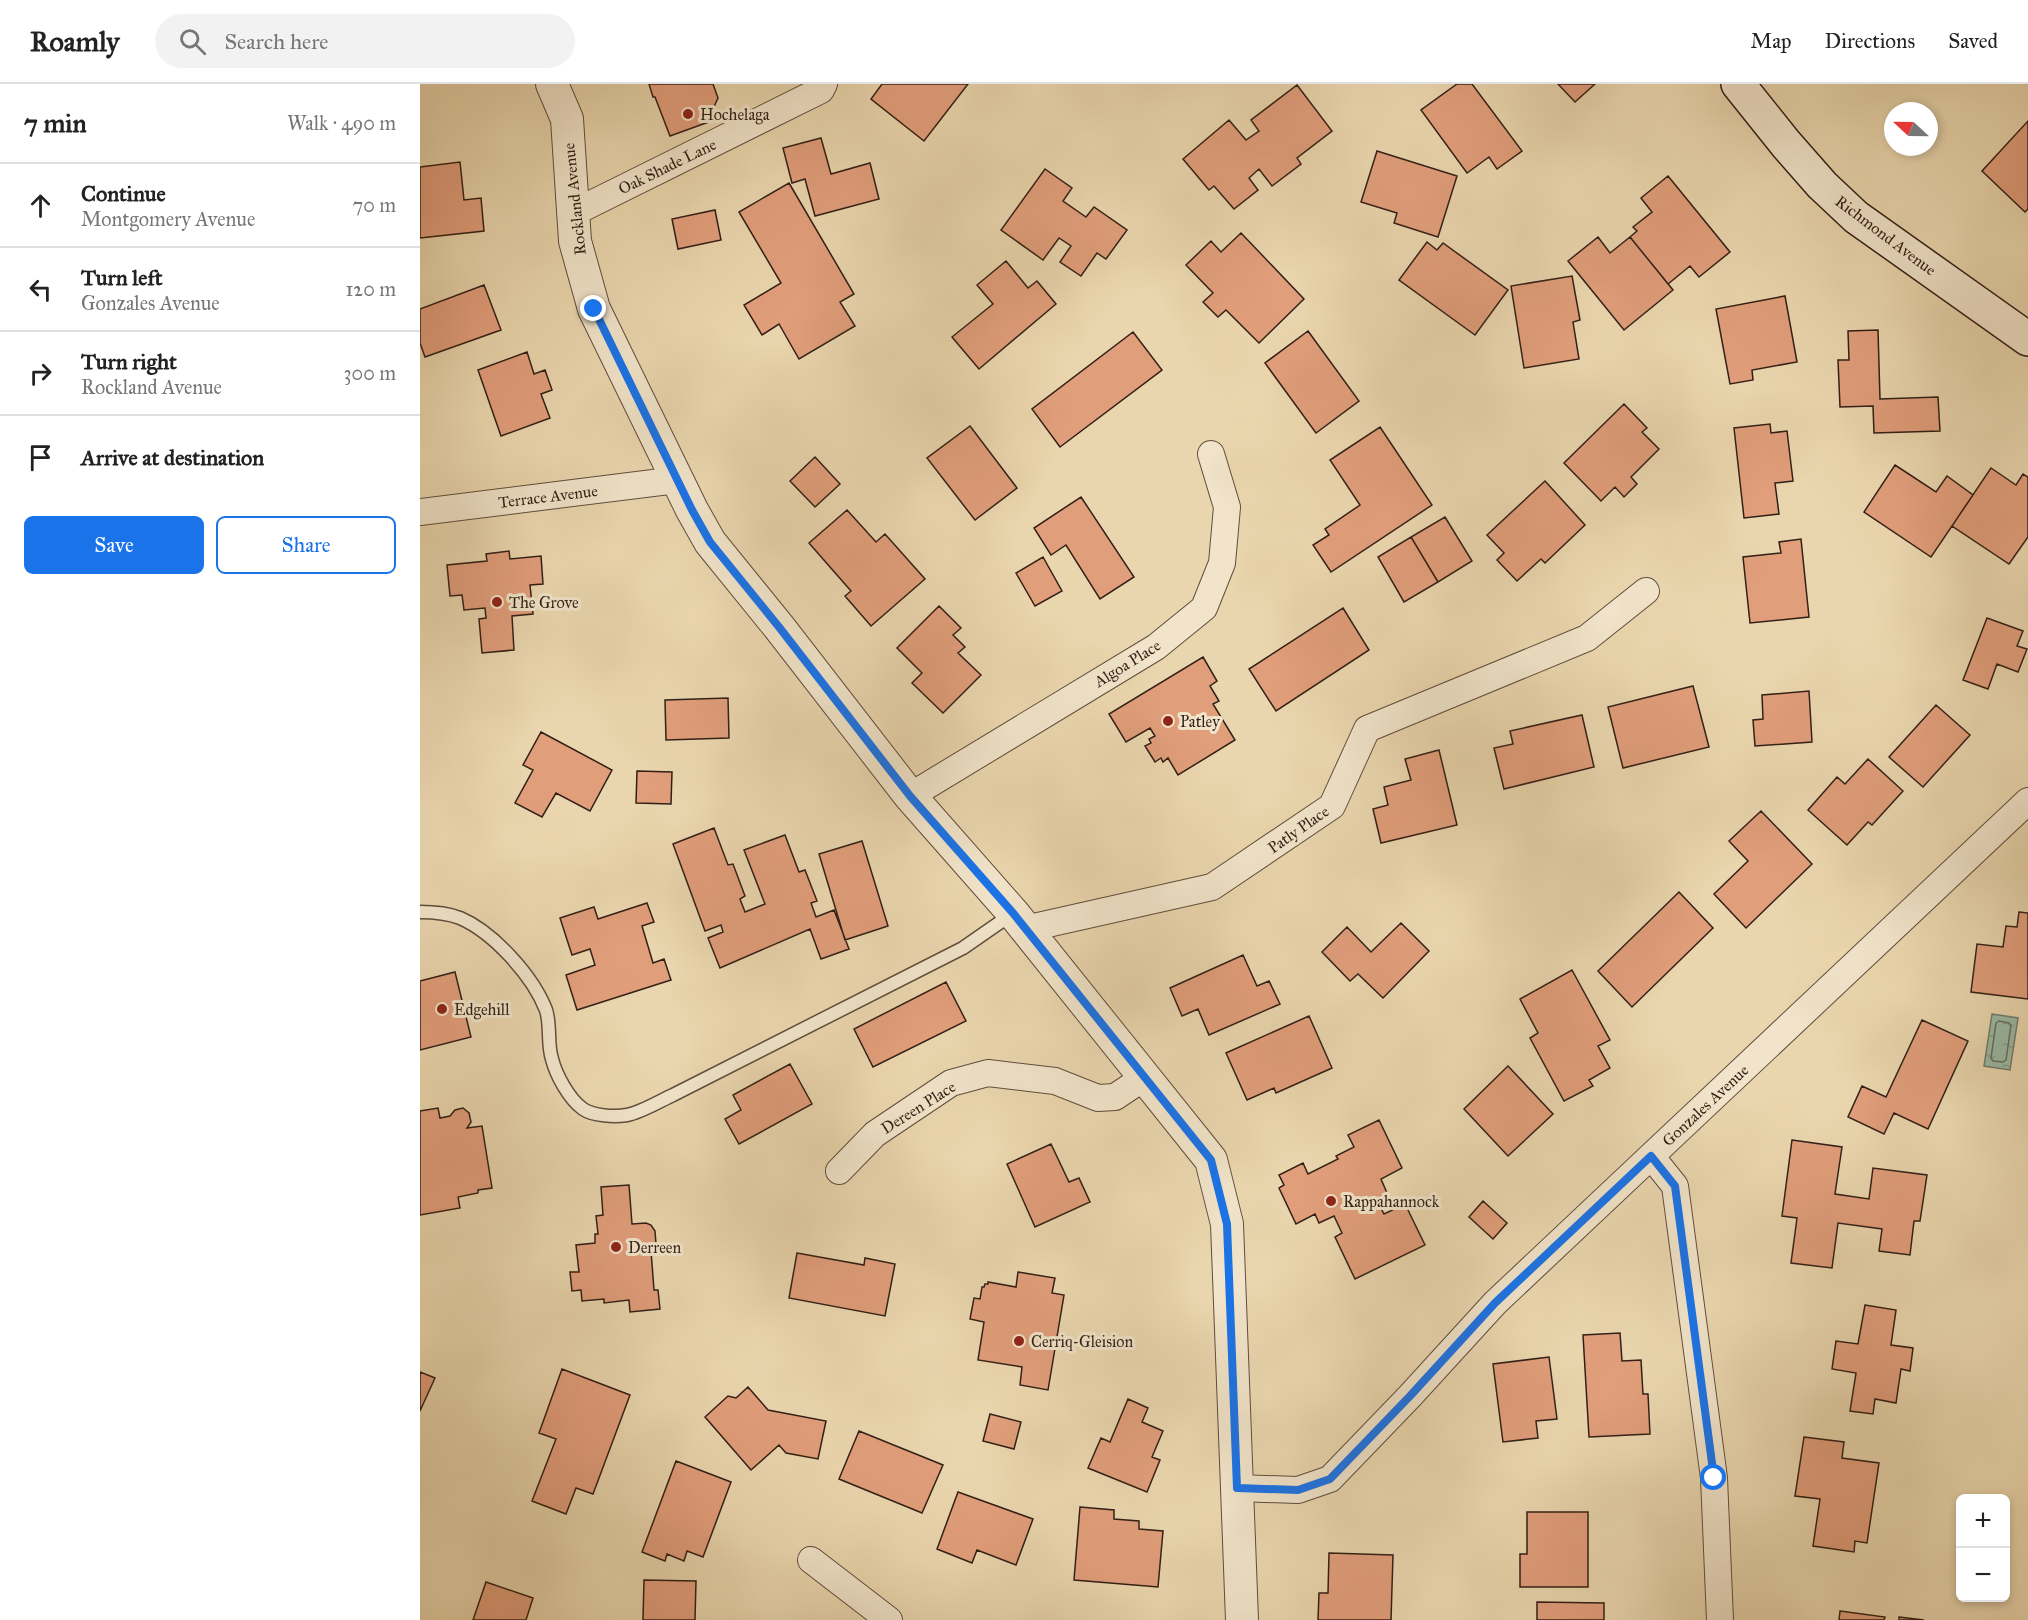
<!DOCTYPE html>
<html lang="en">
<head>
<meta charset="utf-8">
<style>
  body { margin:0; font-family:"IM FELL Great Primer",serif; background:#f2f2f2; color:#222 }
  .controls { position:absolute; right:18px; bottom:18px; display:grid; overflow:hidden; border-radius:9px; box-shadow:0 3px 9px #0003 }
  .controls button { width:54px; height:54px; display:grid; place-items:center; padding:0; border:0; border-bottom:2px solid #e0e0e0; background:#fff; color:#222; font:30px sans-serif }
  .compass { position:absolute; left:1464px; top:18px; width:54px; height:54px; border-radius:50%; background:#fff; box-shadow:0 3px 9px #0003; rotate:292deg }
  .stop { position:absolute; width:18px; height:18px; margin:-14px; border:4px solid #1a73e8; border-radius:50%; background:#fff }
  .stop.end { background:#1a73e8; border-color:#fff; box-shadow:0 2px 6px #0008 }
  .list { margin:0; padding:0; list-style:none }
  h2 { display:flex; justify-content:space-between; align-items:center; height:78px; margin:0; padding:0 24px; font-size:26px }
  h2 small { font-size:20px; font-weight:400; color:#767676 }
  .list li { display:grid; grid-template-columns:39px 1fr auto; gap:18px; align-items:center; box-sizing:border-box; height:84px; padding:0 24px; border-top:2px solid #e0e0e0 }
  .list b { display:block; font-size:22px; white-space:nowrap }
  .list p { margin:0; font-size:20px; white-space:nowrap; color:#767676 }
  .list em { font-size:20px; font-style:normal; color:#767676 }
  .actions { display:flex; gap:12px; padding:18px 24px }
  .actions a { flex:1; padding:14px 0; border:2px solid #1a73e8; border-radius:9px; text-align:center; font-size:21px; color:#1a73e8 }
  .actions .main { background:#1a73e8; color:#fff }
  .icon { flex:none; width:33px; height:33px; fill:none; stroke:currentColor; stroke-width:2; stroke-linecap:round; stroke-linejoin:round }
  .map { position:relative; flex:none; width:1608px; height:1536px; overflow:hidden }
  header { display:flex; align-items:center; gap:36px; box-sizing:border-box; height:84px; padding:0 30px; background:#fff; border-bottom:2px solid #e0e0e0 }
  header strong { font-size:28px }
  nav { display:flex; gap:33px; margin-inline-start:auto; font-size:21px }
  .search { width:420px; height:54px; background:#f2f2f2; display:flex; align-items:center; gap:15px; box-sizing:border-box; padding:0 21px; border-radius:33px; color:#767676; font-size:22px }
  main { display:flex }
  aside { flex:1; background:#fff }
  .map>svg:first-child { display:block }
  .water { fill:url(#water-ripples); stroke:#707c6c; stroke-width:1.5 }
  .lines { fill:none; stroke-linecap:round; stroke-linejoin:round }
  .shore { stroke:#666c5e; stroke-width:1.5 }
  .building { fill:#e19e7b; stroke:#321f16; stroke-width:1.5 }
  .service-casing { stroke:#604d3c; stroke-width:15 }
  .minor-casing { stroke:#604d3c; stroke-width:28 }
  .tertiary-casing { stroke:#604d3c; stroke-width:34 }
  .secondary-casing { stroke:#321f16; stroke-width:36 }
  .service { stroke:#f1e4ca; stroke-width:12 }
  .minor { stroke:#f1e4ca; stroke-width:26 }
  .tertiary { stroke:#f1e4ca; stroke-width:32 }
  .secondary { stroke:#f1e4ca; stroke-width:33 }
  .route { stroke:#1a73e8; stroke-width:8 }
  .poi-dot { fill:#8f2418; stroke:#f1e4ca; stroke-width:2 }
  .labels { text-anchor:middle; stroke-width:6; stroke-linejoin:round; paint-order:stroke }
  .poi-label { font-size:16px; fill:#321f16; stroke:#f1e4ca; text-anchor:start }
  .street-label { font-size:16px; fill:#321f16; stroke:#f1e4ca }
</style>
</head>
<body>
<header>
<strong>Roamly</strong>
<div class="search"><svg class="icon" aria-label="search" viewBox="0 0 24 24"><circle cx="10" cy="10" r="6"/><path d="M15 15l6 6"/></svg>Search here</div>
<nav><a>Map</a><a>Directions</a><a>Saved</a></nav>
</header>
<main>
<aside>
<h2>7 min<small>Walk · 490 m</small></h2>
<ul class="list">
<li><svg class="icon" aria-label="ahead" viewBox="0 0 24 24"><path d="M12 20V5M6 11l6-6 6 6"/></svg><div><b>Continue</b><p>Montgomery Avenue</p></div><em>70 m</em></li>
<li><svg class="icon" aria-label="left" viewBox="0 0 24 24"><path d="M17 20v-9H6M10 6l-5 5 5 5"/></svg><div><b>Turn left</b><p>Gonzales Avenue</p></div><em>120 m</em></li>
<li><svg class="icon" aria-label="right" viewBox="0 0 24 24"><path d="M7 20v-9h11M14 6l5 5-5 5"/></svg><div><b>Turn right</b><p>Rockland Avenue</p></div><em>300 m</em></li>
<li><svg class="icon" aria-label="arrive" viewBox="0 0 24 24"><path d="M6 21V4h12l-3 4 3 4H6"/></svg><div><b>Arrive at destination</b></div></li>
</ul>
<div class="actions"><a class="main">Save</a><a>Share</a></div>
</aside>
<div class="map">
<svg width="1608" height="1536" viewBox="0 0 1608 1536">
  <defs>
    <pattern id="water-ripples" width="26" height="14" patternUnits="userSpaceOnUse" patternTransform="scale(1.5)"><rect width="26" height="14" fill="#99baa5"/><path d="M2 4q2-2 4 0t4 0M15 11q2-2 4 0t4 0" fill="none" stroke="#849f8d"/></pattern>
  </defs>
  <rect width="100%" height="100%" fill="#ead6ae"/>
  <filter id="stains"><feTurbulence type="fractalNoise" baseFrequency=".00333" numOctaves="4"/><feColorMatrix values="0 0 0 0 .2 0 0 0 0 .09 0 0 0 0 .02 0 0 0 .5 -.17"/></filter>
  <radialGradient id="worn" r=".72"><stop offset=".6" stop-color="#630" stop-opacity="0"/><stop offset="1" stop-color="#630" stop-opacity=".3"/></radialGradient>
  <path class="water" d="M1572,930L1598,934L1590,986L1564,982Z"/>
  <g class="lines">
    <path class="shore" d="M1579,937L1589,939L1591,941L1586,976L1583,978L1573,977L1571,974L1576,939Z"/>
  </g>
  <path class="building" d="M229,0H293L298,14L293,25L297,35L250,52L235,13H233Z
    M462,0H548L504,57L451,15Z
    M1037,0H1052L1102,67L1077,85L1069,73L1047,89L1001,26Z
    M1138,0H1175L1155,18Z
    M877,1L912,47L877,74L881,80L852,102L839,85L829,94L838,106L814,125L794,102L789,106L763,75L809,36L826,56L839,47L831,36Z
    M1608,37V125L1605,128L1562,87Z
    M401,54L411,90L450,79L459,115L395,132L385,95L372,99L363,64Z
    M957,67L1037,92L1018,153L974,139L977,129L941,118Z
    M40,78L44,116L61,114L64,147L0,154V83Z
    M625,85L652,104L643,117L666,133L674,123L707,146L686,175L677,169L661,192L640,178L651,162L639,154L623,176L581,146Z
    M1248,92L1310,168L1279,193L1270,182L1248,200L1210,153L1217,147L1213,143L1232,128L1221,114Z
    M369,99L434,210L420,218L435,242L379,275L359,240L342,251L324,221L361,199L319,128Z
    M295,126L301,156L258,165L252,135Z
    M821,149L884,215L839,259L806,226L798,233L783,218L793,209L766,181L791,157L801,168Z
    M1178,153L1190,169L1210,153L1253,206L1204,246L1148,177Z
    M1007,158L1017,166L1023,159L1088,206L1055,251L979,196Z
    M586,177L608,204L617,197L636,220L559,285L532,253L573,220L557,201Z
    M1152,192L1160,236L1153,238L1159,275L1104,284L1091,202Z
    M64,201L81,246L5,273L0,259V225Z
    M1365,212L1377,278L1332,286L1333,296L1310,300L1296,225Z
    M1458,246L1460,315L1518,313L1520,347L1454,349L1453,322L1420,323L1418,276H1429L1428,247Z
    M888,247L939,317L896,349L845,279Z
    M713,248L742,286L640,363L612,325Z
    M107,268L114,290L125,286L132,306L121,310L130,334L81,352L58,286Z
    M1204,320L1227,344L1222,348L1239,365L1211,393L1217,400L1204,413L1195,403L1181,417L1144,379Z
    M1350,340L1351,349L1367,347L1373,397L1355,399L1359,430L1324,434L1314,344Z
    M550,342L597,404L555,436L507,374Z
    M960,343L1012,421L911,488L893,461L909,451L905,445L940,421L910,376Z
    M395,373L420,400L395,423L370,397Z
    M1475,381L1516,408L1527,392L1553,411L1511,473L1444,428Z
    M1571,384L1596,401L1603,390L1608,393V453L1589,480L1532,442Z
    M1125,397L1165,441L1125,479L1121,475L1097,497L1077,476L1084,469L1067,451Z
    M661,413L714,493L680,515L646,461L631,471L614,444Z
    M427,426L456,458L465,450L505,495L451,542L425,512L431,507L389,459Z
    M1025,433L1052,477L1018,498L991,453Z
    M991,453L1018,498L984,518L958,473Z
    M1381,455L1389,533L1330,539L1323,473L1361,469L1359,458Z
    M89,467L90,475L121,472L123,500L110,501L113,530L92,532L94,566L62,569L59,535L66,534L65,524L44,526L42,511L30,512L27,481L67,477L66,470Z
    M623,473L642,507L615,522L596,489Z
    M519,522L541,544L533,551L545,563L538,569L561,591L523,629L492,599L502,589L477,564Z
    M923,524L949,566L856,627L829,585Z
    M1567,534L1603,547L1597,562L1607,565L1598,588L1577,580L1568,605L1543,596Z
    M783,573L797,597L790,602L799,617L793,620L815,656L758,691L748,674L743,678L741,674L735,678L725,662L731,659L729,655L735,652L730,644L706,658L689,630Z
    M1273,602L1289,663L1203,684L1188,623Z
    M1389,607L1392,658L1335,662L1333,636L1343,635L1342,611Z
    M308,614L309,654L246,656L245,616Z
    M1516,621L1550,651L1503,703L1469,673Z
    M1162,631L1174,683L1084,705L1074,664L1093,660L1090,647Z
    M121,648L192,686L170,727L136,709L122,733L95,719L113,686L103,681Z
    M1019,666L1037,741L961,759L953,725L968,721L964,703L991,696L985,675Z
    M1448,675L1483,707L1452,741L1448,738L1427,761L1388,726L1417,693L1425,700Z
    M217,687L252,688L251,720L216,719Z
    M1341,727L1392,780L1326,844L1294,810L1328,777L1309,757Z
    M294,744L308,781L313,780L325,812L320,815L325,828L345,820L324,766L365,751L379,788L385,786L397,817L391,819L396,833L414,826L429,865L401,875L390,845L300,884L288,854L303,848L301,841L285,847L253,760Z
    M442,757L468,842L425,856L399,770Z
    M1259,808L1293,844L1212,923L1178,887Z
    M227,819L234,838L222,842L233,879L244,875L251,896L157,926L146,891L175,881L170,865L152,871L140,834L174,823L178,835Z
    M1599,828L1608,829V915L1551,908L1557,860L1583,863L1586,842L1597,843Z
    M981,839L1009,867L963,914L938,890L930,897L902,868L927,843L951,868Z
    M823,871L837,902L849,897L860,920L789,951L778,925L762,932L750,904Z
    M1152,886L1190,956L1178,962L1190,984L1169,996L1173,1002L1144,1017L1110,954L1118,949L1100,915Z
    M35,888L51,953L0,966V897Z
    M526,898L546,937L453,983L434,945Z
    M889,932L912,984L856,1009L854,1004L827,1016L806,969Z
    M1502,936L1548,957L1508,1045L1474,1029L1464,1050L1428,1033L1442,1002L1466,1013Z
    M370,980L392,1020L319,1060L305,1035L321,1026L313,1011Z
    M1088,982L1133,1030L1088,1072L1044,1025Z
    M18,1024L20,1034L30,1032L35,1026L43,1024L49,1029L51,1038L47,1044L62,1042L72,1104L58,1106V1109L38,1113L40,1124L0,1131V1027Z
    M959,1036L982,1084L961,1095L967,1109L956,1115L964,1130L985,1120L1005,1161L935,1195L915,1153L922,1149L914,1132L899,1139L895,1130L876,1140L859,1104L864,1101L859,1091L883,1079L888,1090L918,1075L916,1072L934,1063L928,1051Z
    M1372,1056L1422,1063L1415,1110L1449,1115L1453,1084L1507,1091L1500,1137H1494L1490,1171L1459,1167L1462,1145L1418,1139L1412,1184L1371,1179L1377,1134L1362,1132Z
    M631,1060L649,1098L659,1094L670,1118L615,1143L587,1080Z
    M209,1101L212,1140L226,1139L231,1141L235,1147L236,1160L231,1167L234,1206H238L240,1225L210,1228L209,1216L184,1219V1215L162,1217L161,1206L152,1207L150,1188H159L156,1161L175,1159V1150H178L176,1132L183,1131L181,1103Z
    M1063,1117L1087,1139L1073,1155L1049,1133Z
    M377,1169L444,1181L445,1174L475,1180L465,1232L369,1214Z
    M598,1188L635,1194L632,1209L644,1211L628,1306L600,1301L602,1283L558,1276L564,1238L550,1235L554,1214L560,1215L562,1203H564L565,1200H568V1198L596,1203Z
    M1445,1221L1476,1226L1471,1261L1493,1264L1490,1287L1481,1285L1476,1319L1455,1315L1453,1330L1430,1327L1436,1289L1412,1285L1416,1257L1438,1260Z
    M1200,1249L1202,1277L1221,1276L1223,1310H1228L1230,1350L1169,1353L1163,1251Z
    M1129,1273L1137,1335L1116,1337L1118,1354L1083,1358L1073,1280Z
    M142,1285L210,1311L173,1410L156,1404L146,1430L112,1417L136,1355L119,1349Z
    M0,1288L15,1294L0,1327Z
    M328,1303L348,1326L406,1337L398,1375L366,1369L359,1361L331,1386L285,1333L308,1312L316,1314Z
    M708,1315L728,1324L722,1338L743,1347L732,1373L740,1376L727,1408L668,1384L681,1354L690,1358Z
    M570,1330L601,1338L594,1365L563,1357Z
    M439,1347L523,1381L502,1429L419,1395Z
    M1384,1353L1424,1358L1422,1374L1459,1379L1447,1459L1435,1457L1434,1468L1393,1462L1400,1415L1375,1412Z
    M256,1377L311,1398L283,1473L267,1467L264,1477L247,1470L245,1477L222,1468Z
    M538,1408L613,1435L596,1481L557,1466L552,1479L517,1465Z
    M660,1423L694,1426V1435L719,1437V1445L743,1447L738,1503L654,1496Z
    M1107,1428H1168V1503H1100V1470H1107Z
    M909,1469L973,1471L971,1536H898L899,1509H908Z
    M224,1496L276,1497L275,1536H223Z
    M66,1498L113,1514L106,1536H53Z
    M1117,1518L1184,1519V1536H1117Z
    M1420,1527L1465,1533L1464,1536H1419Z
    M1479,1533L1504,1536H1479Z"/>
  <g class="lines">
    <defs>
      <path id="service" d="M0,828C14,828 27,829 40,834C73,848 113,892 126,926C131,941 127,960 132,975C136,991 149,1015 163,1025C173,1032 195,1033 207,1031C220,1029 240,1017 253,1011L543,864L592,830"/>
      <path id="minor" d="M153,129L401,6L404,0
        M0,428L257,396
        M490,712L736,563L784,524L802,479L807,423L791,370
        M605,845L792,803L912,722L947,645L1167,554L1226,507
        M1231,1072L1255,1102L1294,1394L1300,1536
        M419,1087L455,1050L531,999L568,989L635,997L678,1014L695,1013L725,993
        M817,1404L878,1406L910,1395L990,1312L1075,1219L1608,717
        M391,1476L469,1536"/>
      <path id="tertiary" d="M132,0L147,35L155,157L174,225L272,426L290,458L359,543L490,712L593,829L791,1076L807,1140L822,1536"/>
      <path id="secondary" d="M1318,0L1366,60L1402,101L1436,133L1608,255"/>
    </defs>
    <use href="#service" class="service-casing"/>
    <use href="#minor" class="minor-casing"/>
    <use href="#tertiary" class="tertiary-casing"/>
    <use href="#secondary" class="secondary-casing"/>
    <use href="#service" class="service"/>
    <use href="#minor" class="minor"/>
    <use href="#tertiary" class="tertiary"/>
    <use href="#secondary" class="secondary"/>
  </g>
  <g class="lines">
    <path class="route" d="M174,225L272,426L290,458L359,543L490,712L593,829L791,1076L807,1140L817,1404L878,1406L910,1395L990,1312L1075,1219L1231,1072L1255,1102L1294,1394"/>
  </g>
  <g class="poi-dot">
    <circle cx="268" cy="30" r="6"/>
    <circle cx="77" cy="518" r="6"/>
    <circle cx="748" cy="637" r="6"/>
    <circle cx="22" cy="925" r="6"/>
    <circle cx="911" cy="1117" r="6"/>
    <circle cx="196" cy="1163" r="6"/>
    <circle cx="599" cy="1257" r="6"/>
  </g>
  <g class="labels">
    <g class="poi-label">
      <text x="280" y="36">Hochelaga</text>
      <text x="89" y="524">The Grove</text>
      <text x="760" y="643">Patley</text>
      <text x="34" y="931">Edgehill</text>
      <text x="923" y="1123">Rappahannock</text>
      <text x="208" y="1169">Derreen</text>
      <text x="611" y="1263">Cerriq-Gleision</text>
    </g>
    <g class="street-label">
      <text transform="translate(247 82) rotate(-26)" y="6">Oak Shade Lane</text>
      <text transform="translate(154 115) rotate(-96)" y="6">Rockland Avenue</text>
      <text transform="translate(1466 151) rotate(37)" y="6">Richmond Avenue</text>
      <text transform="translate(128 412) rotate(-7)" y="6">Terrace Avenue</text>
      <text transform="translate(707 579) rotate(-32)" y="6">Algoa Place</text>
      <text transform="translate(878 745) rotate(-35)" y="6">Patly Place</text>
      <text transform="translate(1285 1021) rotate(-43)" y="6">Gonzales Avenue</text>
      <text transform="translate(498 1023) rotate(-32)" y="6">Dereen Place</text>
    </g>
  </g>
  <rect width="100%" height="100%" filter="url(#stains)"/>
  <rect width="100%" height="100%" fill="url(#worn)"/>
</svg>
<div class="controls">
<button>+</button>
<button>−</button>
</div>
<svg class="compass" viewBox="-18 -18 36 36"><path d="M0-13l5 13h-10z" fill="#e53935"/><path d="M0 13l5-13h-10z" fill="#767676"/></svg>
<div class="stop" style="left:1294px;top:1394px"></div>
<div class="stop end" style="left:174px;top:225px"></div>
</div>
</main>
</body>
</html>
